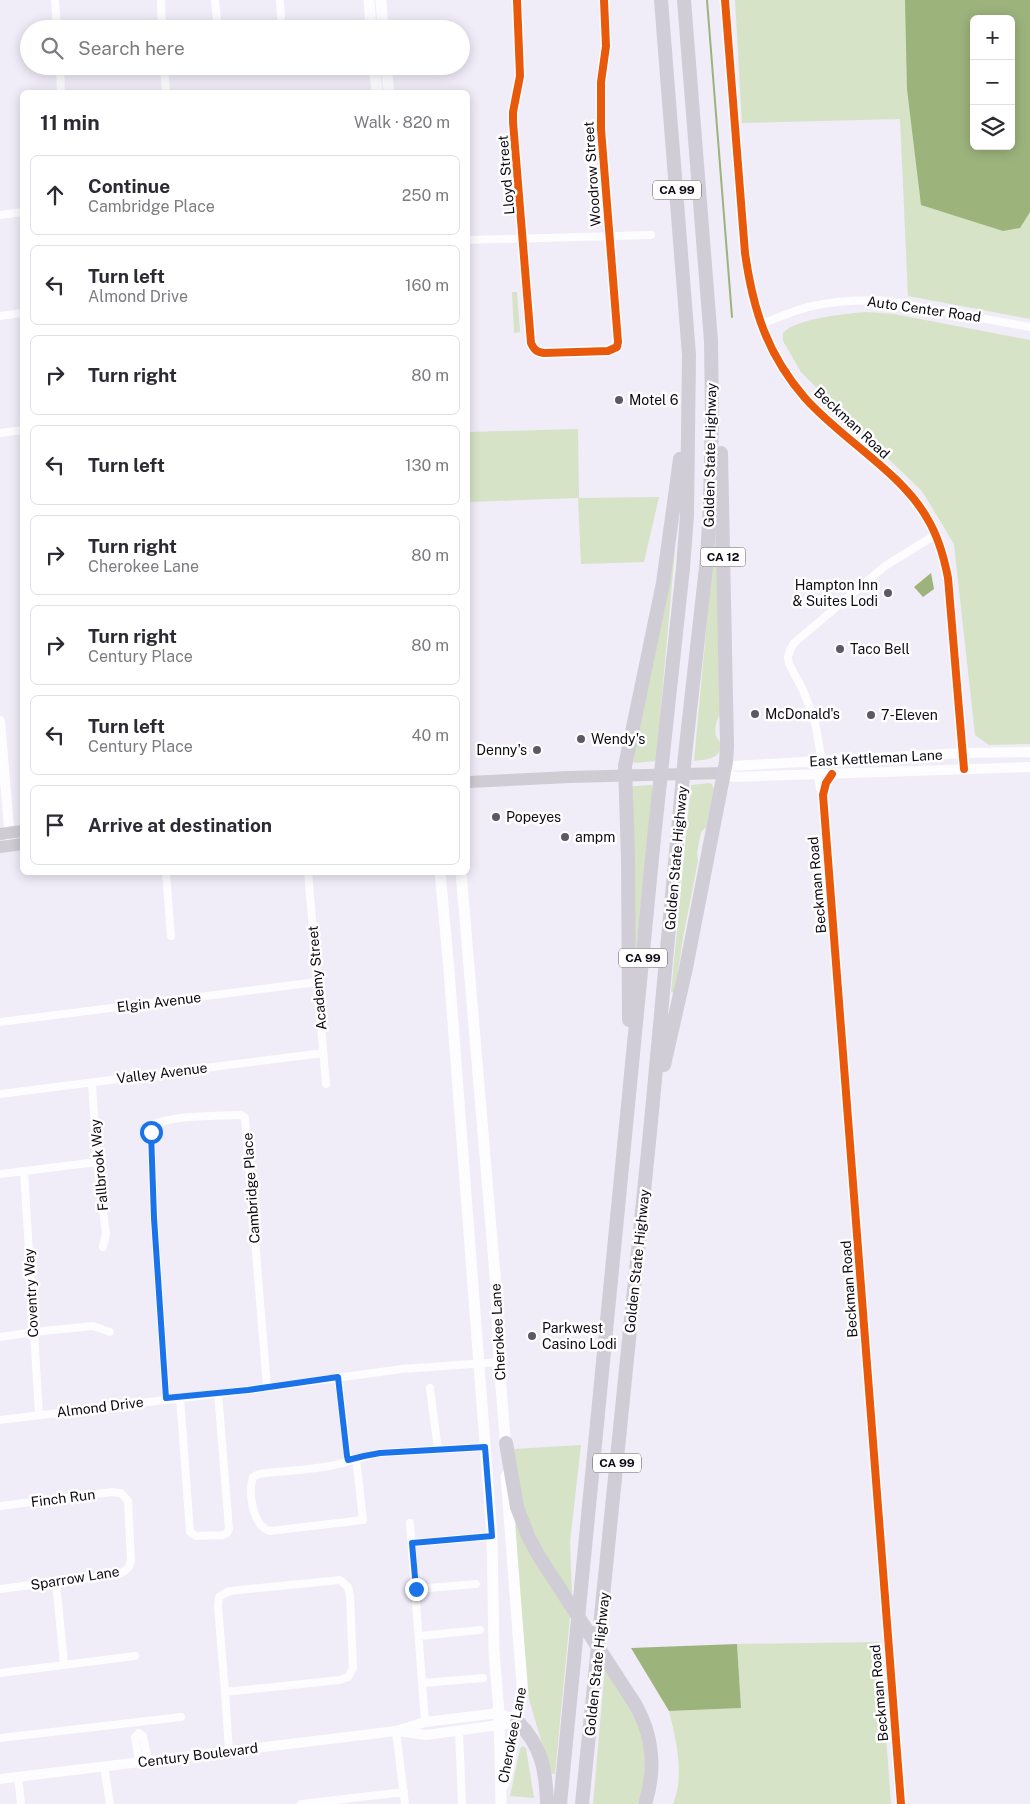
<!DOCTYPE html>
<html lang="en">
<head>
<meta charset="utf-8">
<style>
  body { margin:0; font-family:"Public Sans",sans-serif; background:#f2f2f3; color:#2b2b33 }
  .controls { position:absolute; right:15px; top:15px; display:grid; overflow:hidden; border-radius:8px; box-shadow:0 2px 12px #0003 }
  .controls button { width:45px; height:45px; display:grid; place-items:center; padding:0; border:0; border-bottom:1px solid #e1e1e2; background:#fff; color:#2b2b33; font:25px sans-serif }
  .stop { position:absolute; width:15px; height:15px; margin:-11px; border:4px solid #1a73e8; border-radius:50%; background:#fff }
  .stop.end { background:#1a73e8; border-color:#fff; box-shadow:0 1px 5px #0008 }
  .list { margin:0; padding:0; list-style:none }
  h2 { display:flex; justify-content:space-between; align-items:center; height:65px; margin:0; padding:0 20px; font-size:21px }
  h2 small { font-size:16px; font-weight:400; color:#7c7c81 }
  .list li { display:grid; grid-template-columns:32px 1fr auto; gap:15px; align-items:center; box-sizing:border-box; height:80px; margin:0 10px 10px; padding:0 10px; border:1px solid #e1e1e2; border-radius:8px }
  .list b { display:block; font-size:19px; white-space:nowrap }
  .list p { margin:0; font-size:16px; white-space:nowrap; color:#7c7c81 }
  .list em { font-size:16px; font-style:normal; color:#7c7c81 }
  .icon { flex:none; width:28px; height:28px; fill:none; stroke:currentColor; stroke-width:2; stroke-linecap:round; stroke-linejoin:round }
  .map { position:relative; flex:none; width:1030px; height:1804px; overflow:hidden }
  .search { position:absolute; background:#fff; box-shadow:0 2px 12px #0003; left:20px; top:20px; width:450px; height:55px; display:flex; align-items:center; gap:12px; box-sizing:border-box; padding:0 18px; border-radius:28px; color:#7c7c81; font-size:19px }
  .panel { position:absolute; background:#fff; box-shadow:0 2px 12px #0003; left:20px; top:90px; width:450px; height:785px; border-radius:8px }
  .map>svg:first-child { display:block }
  .green { fill:#d6e3c6; fill-rule:evenodd }
  .water { fill:#9db37c; fill-rule:evenodd }
  .lines { fill:none; stroke-linecap:round; stroke-linejoin:round }
  .stream { stroke:#9db37c; stroke-width:2 }
  .minor { stroke:#fdfcfe; stroke-width:8 }
  .tertiary { stroke:#fdfcfe; stroke-width:10 }
  .secondary { stroke:#fdfcfe; stroke-width:11 }
  .primary { stroke:#cfccd4; stroke-width:12 }
  .motorway { stroke:#d1cdd7; stroke-width:14 }
  .cycleway-casing { stroke:#fff; stroke-width:11 }
  .cycleway { stroke:#e8590c; stroke-width:8 }
  .route { stroke:#1a73e8; stroke-width:6 }
  .poi-dot { fill:#5d5964; stroke:#fff; stroke-width:2 }
  .labels { text-anchor:middle; stroke-width:5; stroke-linejoin:round; paint-order:stroke }
  .shield { fill:#fff; stroke:#56545b; stroke-width:1 }
  .shield-label { font-size:12px; font-weight:bold; fill:#0e0a15 }
  .street-label { font-size:14px; fill:#0e0a15; stroke:#fff }
  .poi-label { font-size:14px; fill:#0e0a15; stroke:#fff; text-anchor:start }
</style>
</head>
<body>
<div class="map">
<svg width="1030" height="1804" viewBox="0 0 1030 1804">
  <rect width="100%" height="100%" fill="#f0ecf8"/>
  <path class="green" d="M735,0H1030V319L908,296L900,119L742,123ZM974,19H1011V146H974Z
    M512,292H517L520,332L514,333Z
    M866,312L894,314L1030,340V744L989,745L975,735L954,544L922,491L852,424L801,372L783,341V333C797,318 845,314 866,312Z
    M578,429L579,498L659,497L644,562L581,564L578,498L468,502V432Z
    M715,505L721,712C717,719 714,727 716,736C717,738 719,740 720,743C723,759 705,760 694,761L713,556Z
    M670,549L675,550L656,761L634,763L633,760Z
    M709,783L712,784L714,789L706,827L701,832L697,853L698,861L683,938L675,993L671,992L691,785Z
    M652,785V796L635,960L633,855L634,833L630,827V788L634,786Z
    M581,1445L570,1542L572,1594C552,1567 525,1524 519,1492C517,1478 516,1463 514,1449Z
    M517,1525L570,1617L555,1774L548,1773L543,1747L529,1699L514,1526Z
    M879,1642L891,1804H673C685,1776 676,1739 669,1711L741,1708L737,1644Z
    M605,1667L635,1709L646,1747L644,1787L637,1804H593Z
    M522,1746L526,1748L534,1798L510,1796L520,1749Z"/>
  <path class="water" d="M905,0H1030V212L1020,228L1003,231L921,205L907,89ZM974,19H1011V146H974Z
    M931,573L934,589L923,597L914,587Z
    M737,1644L741,1708L669,1711L631,1648Z"/>
  <g class="lines">
    <path class="stream" d="M707,0L732,317"/>
    <path class="minor" d="M55,0L57,29
      M161,0L162,29
      M215,0L218,29
      M280,0L281,17
      M517,0L520,76L513,112V122L531,343C534,350 537,352 544,353L608,351L617,347L618,342L601,129V82L606,46L604,0
      M60,66L61,92
      M164,66L166,92
      M0,215L22,212
      M468,240L651,235
      M0,316L22,313
      M760,324C776,319 792,311 808,307C832,301 856,300 881,300L1030,327
      M0,433L22,430
      M822,761L815,722L803,690L789,664L788,657L790,650L794,643L885,566L935,535
      M832,774L826,783L823,795L901,1804
      M818,775L820,789L823,795
      M166,872L171,936
      M308,872L326,1084
      M0,1022L317,982
      M92,1083L97,1162L106,1234L103,1247
      M0,1094L323,1053
      M24,1171L39,1414
      M0,1174L97,1162
      M0,1337L33,1332L93,1326L110,1332
      M338,1377L348,1460
      M430,1388L438,1450
      M180,1397L190,1532L196,1536L223,1535L227,1533L229,1529L218,1393
      M166,1398L154,1218L151,1132L152,1125C175,1115 216,1116 241,1115L245,1118L267,1387
      M0,1420L248,1390L402,1369L499,1362
      M356,1458L363,1520L270,1531C252,1526 248,1491 253,1477L259,1474C283,1471 307,1470 330,1466C347,1463 363,1456 380,1453L485,1447
      M0,1506L112,1492L121,1493L128,1501L131,1560C130,1568 126,1571 119,1574L0,1589
      M410,1523L425,1722
      M412,1543L492,1536
      M340,1580L348,1587L350,1596L353,1668L348,1677L340,1680L225,1692L218,1606L219,1597L229,1591Z
      M56,1582L64,1664
      M416,1589L476,1584
      M419,1636L480,1630
      M0,1673L135,1656
      M422,1683L483,1678
      M225,1692L229,1751
      M396,1731L405,1804
      M459,1731L462,1804
      M0,1738L181,1717
      M139,1762L135,1737L139,1733L143,1736L148,1761
      M104,1766L110,1804
      M18,1776L21,1804
      M301,1804L404,1792"/>
    <path class="tertiary" d="M725,0L745,253C753,310 767,354 805,398C840,438 901,472 927,518C938,536 944,557 948,578L964,769
      M0,721L10,840
      M1030,752L963,753L749,765L731,766L724,773L734,777L1030,767
      M399,1731L426,1735L506,1724
      M0,1779L396,1731L425,1722L499,1713L517,1721"/>
    <path class="secondary" d="M369,0L371,29
      M381,0L383,29
      M374,66L377,92
      M386,66L389,92
      M440,872L449,970L492,1536L494,1651L499,1713L501,1804
      M461,872L495,1275L499,1362L506,1450
      M503,1785L508,1769L522,1686L506,1476"/>
    <path class="primary" d="M468,782L569,777L724,773
      M0,834L22,831
      M0,847L22,844"/>
    <path class="motorway" d="M629,1020L628,857L625,766L663,583L680,459
      M664,1065L686,968L726,762L727,746L721,453
      M506,1443L517,1507L528,1536L540,1558L635,1704C653,1735 656,1770 645,1804
      M517,1721C542,1746 546,1770 547,1804
      M560,1804L654,838L683,568L687,515L689,355L661,0
      M582,1804L651,1122L685,755L707,558L710,505L712,414L711,341L684,0"/>
    <defs>
      <path id="cycleway" d="M517,0L520,76L513,112V122L531,343C534,350 537,352 544,353L608,351L617,347L618,342L601,129V82L606,46L604,0
        M725,0L745,253C753,310 767,354 805,398C840,438 901,472 927,518C938,536 944,557 948,578L964,769
        M832,774L826,783L823,795L901,1804"/>
    </defs>
    <use href="#cycleway" class="cycleway-casing"/>
    <use href="#cycleway" class="cycleway"/>
  </g>
  <g class="lines">
    <path class="route" d="M151,1132L154,1218L166,1398L248,1390L338,1377L347,1456L348,1460L364,1456L380,1453L485,1447L492,1536L412,1543L416,1589"/>
  </g>
  <g class="poi-dot">
    <circle cx="619" cy="400" r="5"/>
    <circle cx="888" cy="593" r="5"/>
    <circle cx="840" cy="649" r="5"/>
    <circle cx="755" cy="714" r="5"/>
    <circle cx="871" cy="715" r="5"/>
    <circle cx="581" cy="739" r="5"/>
    <circle cx="537" cy="750" r="5"/>
    <circle cx="496" cy="817" r="5"/>
    <circle cx="565" cy="837" r="5"/>
    <circle cx="532" cy="1336" r="5"/>
  </g>
  <g class="labels">
    <g class="shield">
      <rect x="653" y="180.5" width="48" height="19" rx="4"/>
      <rect x="700.5" y="547.5" width="45" height="19" rx="4"/>
      <rect x="619" y="948.5" width="48" height="19" rx="4"/>
      <rect x="593" y="1453.5" width="48" height="19" rx="4"/>
    </g>
    <g class="shield-label">
      <text x="677" y="194">CA 99</text>
      <text x="723" y="561">CA 12</text>
      <text x="643" y="962">CA 99</text>
      <text x="617" y="1467">CA 99</text>
    </g>
    <g class="street-label">
      <text transform="translate(592 174) rotate(-94)" y="5">Woodrow Street</text>
      <text transform="translate(506 175) rotate(-95)" y="5">Lloyd Street</text>
      <text transform="translate(924 309) rotate(8)" y="5">Auto Center Road</text>
      <text transform="translate(852 423) rotate(43)" y="5">Beckman Road</text>
      <text transform="translate(710 455) rotate(-89)" y="5">Golden State Highway</text>
      <text transform="translate(876 758) rotate(-3)" y="5">East Kettleman Lane</text>
      <text transform="translate(676 858) rotate(-85)" y="5">Golden State Highway</text>
      <text transform="translate(817 885) rotate(-95)" y="5">Beckman Road</text>
      <text transform="translate(317 978) rotate(-95)" y="5">Academy Street</text>
      <text transform="translate(159 1002) rotate(-7)" y="5">Elgin Avenue</text>
      <text transform="translate(162 1073) rotate(-7)" y="5">Valley Avenue</text>
      <text transform="translate(99 1165) rotate(-95)" y="5">Fallbrook Way</text>
      <text transform="translate(251 1188) rotate(-94)" y="5">Cambridge Place</text>
      <text transform="translate(637 1261) rotate(-84)" y="5">Golden State Highway</text>
      <text transform="translate(849 1289) rotate(-94)" y="5">Beckman Road</text>
      <text transform="translate(31 1293) rotate(-93)" y="5">Coventry Way</text>
      <text transform="translate(498 1332) rotate(-93)" y="5">Cherokee Lane</text>
      <text transform="translate(100 1407) rotate(-7)" y="5">Almond Drive</text>
      <text transform="translate(63 1498) rotate(-7)" y="5">Finch Run</text>
      <text transform="translate(75 1578) rotate(-9)" y="5">Sparrow Lane</text>
      <text transform="translate(597 1664) rotate(-84)" y="5">Golden State Highway</text>
      <text transform="translate(879 1693) rotate(-95)" y="5">Beckman Road</text>
      <text transform="translate(512 1735) rotate(-79)" y="5">Cherokee Lane</text>
      <text transform="translate(198 1755) rotate(-7)" y="5">Century Boulevard</text>
    </g>
    <g class="poi-label">
      <text x="629" y="405">Motel 6</text>
      <text x="878" y="590" text-anchor="end">Hampton Inn<tspan x="878" dy="16">&amp; Suites Lodi</tspan></text>
      <text x="850" y="654">Taco Bell</text>
      <text x="765" y="719">McDonald's</text>
      <text x="881" y="720">7-Eleven</text>
      <text x="591" y="744">Wendy's</text>
      <text x="527" y="755" text-anchor="end">Denny's</text>
      <text x="506" y="822">Popeyes</text>
      <text x="575" y="842">ampm</text>
      <text x="542" y="1333">Parkwest<tspan x="542" dy="16">Casino Lodi</tspan></text>
    </g>
  </g>
</svg>
<div class="controls">
<button>+</button>
<button>−</button>
<button><svg class="icon" aria-label="layers" viewBox="0 0 24 24"><path d="M12 4l9 5-9 5-9-5zM3 14l9 5 9-5"/></svg></button>
</div>
<div class="stop" style="left:151px;top:1132px"></div>
<div class="stop end" style="left:416px;top:1589px"></div>
<div class="search"><svg class="icon" aria-label="search" viewBox="0 0 24 24"><circle cx="10" cy="10" r="6"/><path d="M15 15l6 6"/></svg>Search here</div>
<section class="panel">
<h2>11 min<small>Walk · 820 m</small></h2>
<ul class="list">
<li><svg class="icon" aria-label="ahead" viewBox="0 0 24 24"><path d="M12 20V5M6 11l6-6 6 6"/></svg><div><b>Continue</b><p>Cambridge Place</p></div><em>250 m</em></li>
<li><svg class="icon" aria-label="left" viewBox="0 0 24 24"><path d="M17 20v-9H6M10 6l-5 5 5 5"/></svg><div><b>Turn left</b><p>Almond Drive</p></div><em>160 m</em></li>
<li><svg class="icon" aria-label="right" viewBox="0 0 24 24"><path d="M7 20v-9h11M14 6l5 5-5 5"/></svg><div><b>Turn right</b></div><em>80 m</em></li>
<li><svg class="icon" aria-label="left" viewBox="0 0 24 24"><path d="M17 20v-9H6M10 6l-5 5 5 5"/></svg><div><b>Turn left</b></div><em>130 m</em></li>
<li><svg class="icon" aria-label="right" viewBox="0 0 24 24"><path d="M7 20v-9h11M14 6l5 5-5 5"/></svg><div><b>Turn right</b><p>Cherokee Lane</p></div><em>80 m</em></li>
<li><svg class="icon" aria-label="right" viewBox="0 0 24 24"><path d="M7 20v-9h11M14 6l5 5-5 5"/></svg><div><b>Turn right</b><p>Century Place</p></div><em>80 m</em></li>
<li><svg class="icon" aria-label="left" viewBox="0 0 24 24"><path d="M17 20v-9H6M10 6l-5 5 5 5"/></svg><div><b>Turn left</b><p>Century Place</p></div><em>40 m</em></li>
<li><svg class="icon" aria-label="arrive" viewBox="0 0 24 24"><path d="M6 21V4h12l-3 4 3 4H6"/></svg><div><b>Arrive at destination</b></div></li>
</ul>
</section>
</div>
</body>
</html>
